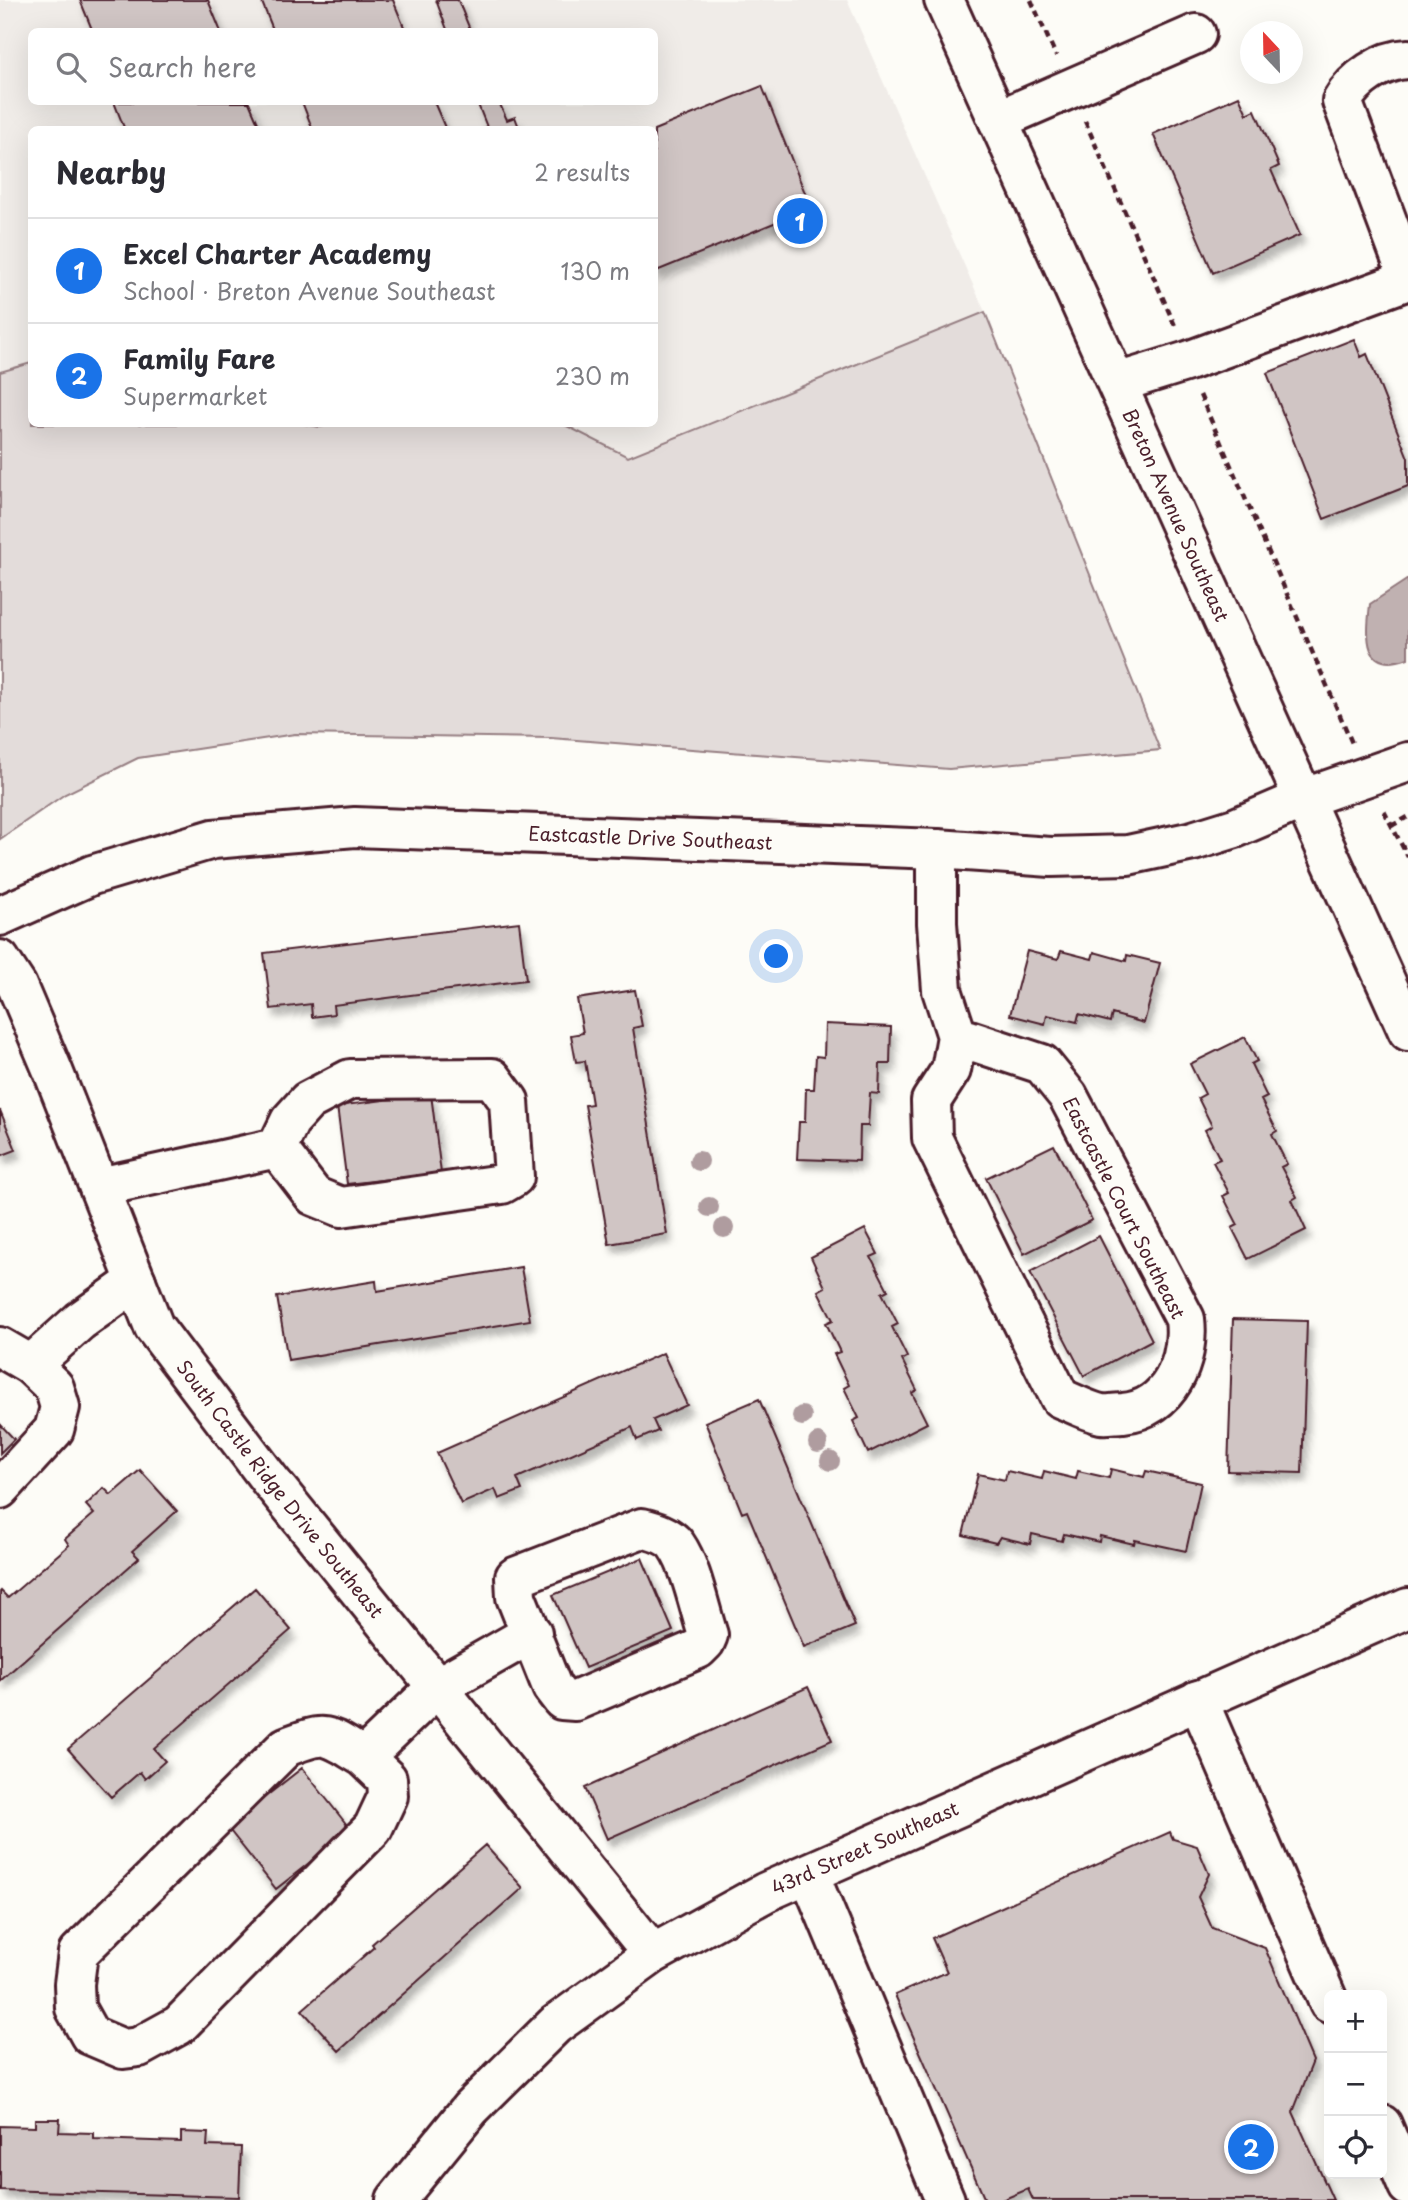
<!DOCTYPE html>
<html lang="en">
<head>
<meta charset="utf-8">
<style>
  body { margin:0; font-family:"Playpen Sans",sans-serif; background:#f2f2f3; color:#2b2b33 }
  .controls { position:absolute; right:21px; bottom:21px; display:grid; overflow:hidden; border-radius:10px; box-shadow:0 7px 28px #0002 }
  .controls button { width:63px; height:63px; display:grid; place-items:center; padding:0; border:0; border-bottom:2px solid #e1e1e2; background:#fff; color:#2b2b33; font:35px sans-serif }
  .compass { position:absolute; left:1240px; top:21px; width:63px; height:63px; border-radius:50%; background:#fff; box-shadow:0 7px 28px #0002; rotate:338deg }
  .you { position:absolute; left:777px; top:957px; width:24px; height:24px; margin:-18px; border:5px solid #fff; border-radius:50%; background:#1a73e8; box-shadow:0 0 0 10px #1a73e833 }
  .badge { display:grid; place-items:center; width:46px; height:46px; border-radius:50%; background:#1a73e8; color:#fff; font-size:23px; font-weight:700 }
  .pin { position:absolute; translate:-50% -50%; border:4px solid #fff; box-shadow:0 2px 7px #0006 }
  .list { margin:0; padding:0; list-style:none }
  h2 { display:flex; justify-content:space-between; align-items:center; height:91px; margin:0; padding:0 28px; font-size:30px }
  h2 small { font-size:23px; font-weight:400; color:#7c7c81 }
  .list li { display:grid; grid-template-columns:46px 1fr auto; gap:21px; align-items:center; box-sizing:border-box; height:105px; padding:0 28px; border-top:2px solid #e1e1e2 }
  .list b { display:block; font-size:26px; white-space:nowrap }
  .list p { margin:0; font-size:23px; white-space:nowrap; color:#7c7c81 }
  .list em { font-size:23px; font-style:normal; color:#7c7c81 }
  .icon { flex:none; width:38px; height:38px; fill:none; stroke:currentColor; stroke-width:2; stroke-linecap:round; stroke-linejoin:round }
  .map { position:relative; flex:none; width:1408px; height:2200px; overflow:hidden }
  .search { position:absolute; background:#fff; box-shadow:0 7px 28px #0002; left:28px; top:28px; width:630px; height:77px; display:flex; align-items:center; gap:18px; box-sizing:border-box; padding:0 24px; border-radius:10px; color:#7c7c81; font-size:26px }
  .panel { position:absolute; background:#fff; box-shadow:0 7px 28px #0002; left:28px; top:126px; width:630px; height:301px; border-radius:10px }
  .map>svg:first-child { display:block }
  .built { fill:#f0ece8; fill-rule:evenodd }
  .green { fill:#e3dcda; stroke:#967e82; stroke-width:2 }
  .water { fill:#c0b1b1; stroke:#91777b; stroke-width:2 }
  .building { fill:#d0c5c4; stroke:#4a1f2b; stroke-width:2; filter:url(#shadow) }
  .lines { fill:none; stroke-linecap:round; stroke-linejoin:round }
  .minor-casing { stroke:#4a1f2b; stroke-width:44 }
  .major-casing { stroke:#4a1f2b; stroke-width:44 }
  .path { stroke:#4a1f2b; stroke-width:4.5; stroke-dasharray:7 5; stroke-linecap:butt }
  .minor { stroke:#fdfcf7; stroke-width:38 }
  .major { stroke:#fdfcf7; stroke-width:38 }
  .tree { fill:#af9c9f }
  .labels { text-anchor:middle; stroke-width:5; stroke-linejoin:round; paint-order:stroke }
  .street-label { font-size:19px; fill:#4a1f2b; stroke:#fdfcf7 }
</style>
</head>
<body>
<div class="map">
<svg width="1408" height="2200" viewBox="0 0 1408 2200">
  <defs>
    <filter id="shadow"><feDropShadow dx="4.5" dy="8" stdDeviation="3.5" flood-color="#0004"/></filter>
  </defs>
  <rect width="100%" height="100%" fill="#fdfcf7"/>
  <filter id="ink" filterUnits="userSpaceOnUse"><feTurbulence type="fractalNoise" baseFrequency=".0143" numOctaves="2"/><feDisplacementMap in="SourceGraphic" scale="14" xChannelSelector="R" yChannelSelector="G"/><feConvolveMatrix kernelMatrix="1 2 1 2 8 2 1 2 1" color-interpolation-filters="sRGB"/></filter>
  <g filter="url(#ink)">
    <path class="built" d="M0,0H847L985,312L628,458L563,424H654V130H32L31,363L0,372ZM32,32H654V102H32Z"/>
    <path class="green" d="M985,312L1160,750L949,769L551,738L295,734L138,758L65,794L0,839V372L31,363L32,424H304L320,427L333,424H563L628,457Z"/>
    <path class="water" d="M1408,579V658C1361,675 1367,633 1370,604Z"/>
    <path class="building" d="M80,0H208L221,32H93Z
      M261,0H393L406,32H274Z
      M436,0H458L471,32H448Z
      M762,86L811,208L654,272V130Z
      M1239,96L1247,114L1255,110L1279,166L1271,170L1300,235L1213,273L1153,134Z
      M114,102H249L261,130H125Z
      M302,102H434L446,130H313Z
      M477,102H499L507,120L515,117L520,130H481L487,127Z
      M1354,339L1361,357L1367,354L1408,458V486L1324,519L1267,373Z
      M519,922L526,980L333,1005L334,1014L312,1017L311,1004L271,1009L264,953Z
      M1027,951L1058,959L1061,951L1092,959L1094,952L1126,961L1127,955L1160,963L1144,1023L1112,1014L1110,1022L1079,1014L1077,1022L1047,1015L1045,1024L1010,1015Z
      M635,990L642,1026L633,1028L667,1234L609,1244L585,1105L592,1104L585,1061L576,1062L571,1035L583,1033L577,999Z
      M825,1024L891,1027L890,1064H880L879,1094L870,1093L868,1126H860L859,1161L797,1159L799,1122H805L806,1089H814L816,1056L824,1057Z
      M1245,1037L1257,1061L1251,1064L1267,1097L1261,1100L1277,1131L1272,1134L1287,1164L1281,1167L1297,1197L1292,1200L1306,1230L1248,1259L1232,1228L1238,1225L1223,1196L1229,1193L1213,1162L1220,1159L1205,1130L1212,1126L1198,1098L1205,1094L1190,1064Z
      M431,1094L441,1173L347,1184L337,1106Z
      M0,1110L16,1150L0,1156Z
      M1054,1145L1092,1220L1024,1254L986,1178Z
      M865,1229L878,1254L871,1257L888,1290L882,1293L898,1324L892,1327L907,1357L902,1360L917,1390L912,1393L927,1423L868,1453L853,1421L859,1418L844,1388L849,1385L834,1354L840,1352L826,1323L833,1320L818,1291L825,1287L811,1257Z
      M1099,1236L1152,1340L1084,1376L1030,1272Z
      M521,1267L530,1320L288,1360L277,1297L376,1281L377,1291Z
      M1233,1319L1307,1321L1302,1473L1228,1471Z
      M663,1353L687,1405L653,1420L658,1431L637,1440L632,1427L517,1478L522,1490L499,1499L495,1489L461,1504L437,1453Z
      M759,1399L855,1626L804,1647L747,1511L742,1513L705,1422Z
      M0,1424L14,1439L0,1453Z
      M1111,1469L1144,1477L1146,1471L1201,1483L1186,1551L1135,1540L1134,1544L1100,1536L1099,1542L1064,1534L1062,1541L1032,1534L1030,1544L1000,1537L996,1543L963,1535L978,1474L1005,1480L1007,1471L1042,1479L1044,1471L1076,1479L1078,1471L1109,1478Z
      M140,1470L177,1511L132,1551L139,1558L0,1681V1592L1,1591L8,1598L69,1545L65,1539L94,1514L86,1505L104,1488L111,1495Z
      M642,1558L673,1631L585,1668L553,1595Z
      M255,1588L291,1630L154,1749L165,1761L145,1779L140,1772L111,1797L68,1749Z
      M808,1687L832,1740L607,1839L585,1788Z
      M302,1768L351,1830L276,1889L227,1827Z
      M1170,1832L1173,1839L1197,1846L1209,1874L1198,1897L1212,1928L1265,1948L1313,2061L1293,2112L1333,2200H1033L1028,2189L1002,2200H985L895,1995L947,1972L932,1938Z
      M485,1845L523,1888L339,2051L302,2010L374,1947L372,1944Z
      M35,2119H60L59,2132L93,2133V2139L181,2142V2132L208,2133L207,2146L241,2147L239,2197L0,2190V2126L35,2127Z"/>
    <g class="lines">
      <defs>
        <g id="minor">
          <path d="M1408,59C1382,60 1354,79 1342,101L1408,277"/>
          <path d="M998,120L1196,34"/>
          <path d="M1117,383L1188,361L1408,280"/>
          <path d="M937,849V923L942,990L957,1036L951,1070L931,1101L932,1138L1060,1398C1073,1403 1087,1411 1101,1414C1107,1415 1116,1413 1123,1413C1169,1409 1190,1361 1185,1319L1068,1096L1042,1064L957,1036"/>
          <path id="s1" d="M0,916L92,875L213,839L355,827L937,849L1051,857L1128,855L1193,841L1235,828L1305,798L1408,762"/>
          <path id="s2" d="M0,960L17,986L53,1071L154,1327L269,1479L653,1954"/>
          <path d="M99,1187L277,1148L290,1121L308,1101L350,1079L492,1078L509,1101L514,1177L502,1184L341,1207L314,1196L277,1148"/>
          <path d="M0,1347L31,1365L54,1387L60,1407L54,1430L0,1489"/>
          <path d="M31,1365L80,1321L136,1281"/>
          <path d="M642,1528C654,1531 669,1535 676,1545C692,1568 699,1608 708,1635L705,1642L698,1649L575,1701L562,1700L552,1687L516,1597L515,1577Z"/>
          <path d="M1198,1700L1329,2003"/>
          <path d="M364,1757L387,1779L388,1796L373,1828L179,2025L139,2047L123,2049L90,2035L75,2008L74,1984L78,1953L286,1747C328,1730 326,1735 364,1757L437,1687L532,1633"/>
          <path d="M809,1874L945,2200"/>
          <path d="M1382,2125L1408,2186"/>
          <path id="s3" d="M396,2200L470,2109L555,2025L653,1954L766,1892L1408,1608"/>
        </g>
        <g id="major">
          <path id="s4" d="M944,0L1408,1031"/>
        </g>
      </defs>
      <use href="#minor" class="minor-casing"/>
      <use href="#major" class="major-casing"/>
      <path class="path" d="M1031,0L1056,56
        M1085,121L1176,328
        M1200,395L1352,743
        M1384,811L1408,857
        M1391,826L1408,817"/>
      <use href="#minor" class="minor"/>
      <use href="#major" class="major"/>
    </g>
    <g class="tree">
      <circle cx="699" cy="1161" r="10"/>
      <circle cx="709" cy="1207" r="10"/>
      <circle cx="724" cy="1228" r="10"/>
      <circle cx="802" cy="1416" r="10"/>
      <circle cx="818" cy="1443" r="10"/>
      <circle cx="830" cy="1461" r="10"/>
    </g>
  </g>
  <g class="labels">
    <g class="street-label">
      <text dy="7" stroke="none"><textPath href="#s4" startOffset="565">Breton Avenue Southeast</textPath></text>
      <text dy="7" stroke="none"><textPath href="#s1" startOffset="665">Eastcastle Drive Southeast</textPath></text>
      <text transform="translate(1124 1208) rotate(63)" y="7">Eastcastle Court Southeast</text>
      <text dy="7" stroke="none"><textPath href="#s2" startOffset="604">South Castle Ridge Drive Southeast</textPath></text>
      <text dy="7" stroke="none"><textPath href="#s3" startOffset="595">43rd Street Southeast</textPath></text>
    </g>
  </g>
</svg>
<div class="controls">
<button>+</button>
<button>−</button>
<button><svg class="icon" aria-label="locate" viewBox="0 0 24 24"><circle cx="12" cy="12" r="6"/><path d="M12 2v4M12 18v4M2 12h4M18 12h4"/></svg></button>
</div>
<svg class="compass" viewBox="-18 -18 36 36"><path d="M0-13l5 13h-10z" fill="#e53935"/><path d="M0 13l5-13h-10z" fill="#7c7c81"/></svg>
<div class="you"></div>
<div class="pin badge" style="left:800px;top:221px">1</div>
<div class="pin badge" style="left:1251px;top:2147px">2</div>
<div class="search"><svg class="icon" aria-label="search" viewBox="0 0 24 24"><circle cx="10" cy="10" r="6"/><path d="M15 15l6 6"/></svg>Search here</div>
<section class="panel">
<h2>Nearby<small>2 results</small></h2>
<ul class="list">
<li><span class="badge">1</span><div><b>Excel Charter Academy</b><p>School · Breton Avenue Southeast</p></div><em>130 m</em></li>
<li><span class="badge">2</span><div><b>Family Fare</b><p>Supermarket</p></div><em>230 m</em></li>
</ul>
</section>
</div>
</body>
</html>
